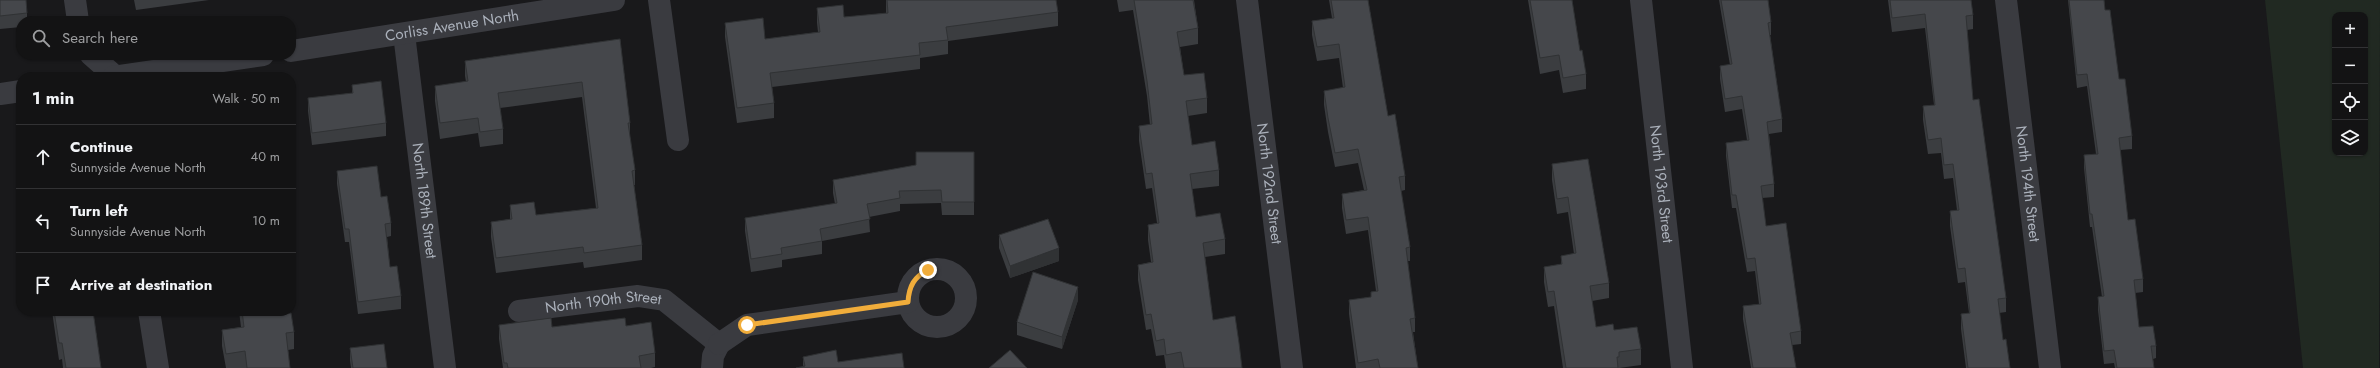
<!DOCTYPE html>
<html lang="en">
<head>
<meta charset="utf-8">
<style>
  body { margin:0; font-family:Jost,sans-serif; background:#202022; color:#f1f3f6 }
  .controls { position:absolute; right:12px; top:12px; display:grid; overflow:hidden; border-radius:8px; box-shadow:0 1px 3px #0004 }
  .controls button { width:36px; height:36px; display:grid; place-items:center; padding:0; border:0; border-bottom:1px solid #323234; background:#131314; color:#f1f3f6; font:20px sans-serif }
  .stop { position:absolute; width:12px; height:12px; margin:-9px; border:3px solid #f1ad3b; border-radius:50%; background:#fff }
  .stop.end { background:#f1ad3b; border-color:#fff; box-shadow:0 1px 4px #0008 }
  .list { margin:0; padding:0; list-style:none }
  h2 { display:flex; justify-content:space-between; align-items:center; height:52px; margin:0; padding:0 16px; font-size:17px }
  h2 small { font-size:13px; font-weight:400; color:#9d9ea0 }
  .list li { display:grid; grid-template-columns:26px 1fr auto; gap:12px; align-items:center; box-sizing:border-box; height:64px; padding:0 16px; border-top:1px solid #323234 }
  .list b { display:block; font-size:15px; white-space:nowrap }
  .list p { margin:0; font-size:13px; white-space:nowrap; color:#9d9ea0 }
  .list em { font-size:13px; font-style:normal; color:#9d9ea0 }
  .icon { flex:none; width:22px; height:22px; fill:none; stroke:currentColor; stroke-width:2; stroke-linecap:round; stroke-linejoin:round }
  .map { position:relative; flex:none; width:2380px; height:368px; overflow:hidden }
  .search { position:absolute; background:#131314; box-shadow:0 1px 3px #0004; left:16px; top:16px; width:280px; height:44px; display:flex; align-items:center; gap:10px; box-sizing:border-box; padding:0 14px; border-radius:16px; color:#9d9ea0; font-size:15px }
  .panel { position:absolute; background:#131314; box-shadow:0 1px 3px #0004; left:16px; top:72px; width:280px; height:244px; border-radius:16px }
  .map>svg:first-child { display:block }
  .green { fill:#212922; fill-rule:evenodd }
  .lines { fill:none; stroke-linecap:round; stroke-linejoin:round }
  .street { stroke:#3a3b40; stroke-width:22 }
  .wall { fill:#3b3d40 }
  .shaded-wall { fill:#303234 }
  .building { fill:#45474b; stroke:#303234 }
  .route { stroke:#f1ad3b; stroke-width:5 }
  .labels { text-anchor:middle; stroke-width:4; stroke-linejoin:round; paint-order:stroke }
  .street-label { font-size:15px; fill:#abb1bb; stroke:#141416 }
</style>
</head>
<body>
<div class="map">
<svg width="2380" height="368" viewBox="0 0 2380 368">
  <rect width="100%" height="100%" fill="#19191b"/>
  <path class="green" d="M2265,0H2380L2379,368H2303ZM2335,15H2365V153H2335Z"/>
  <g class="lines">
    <g class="street">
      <path d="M75,0L78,21"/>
      <path d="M659,0L678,140"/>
      <path id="s1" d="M1247,0L1292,368"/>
      <path id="s2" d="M1641,0L1682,368"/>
      <path id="s3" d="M2006,0L2050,368"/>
      <path id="s4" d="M404,34L445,368"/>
      <path id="s5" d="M291,51L614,0"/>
      <path d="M91,55L116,77"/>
      <path d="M113,77L263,55"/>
      <path d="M0,94L21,91"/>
      <circle cx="937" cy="298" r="29"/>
      <path d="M149,311L158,368"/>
      <path id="s6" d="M519,311L638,296L664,300L719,344L713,356L712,368"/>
      <path d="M719,344L747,325L908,302"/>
    </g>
  </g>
  <path class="wall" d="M0,0L27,13V21H21V27L0,29Z
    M134,0H209L136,10Z
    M886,0L1058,12V26L948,41V54L920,58V69L772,87L774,103V118L737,123L725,37V23L765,39L818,32L817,23V8L844,17L886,13Z
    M1117,0H1196H1194L1198,28V44L1180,47L1184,75L1207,98V113L1188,116L1192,145L1219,170V186L1192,189L1196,217L1225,239V254L1205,257L1213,320L1242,368H1166L1164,355L1156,356L1151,329L1146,330L1138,280V265L1151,262L1148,240V225L1157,223L1152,188L1146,189L1139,141V126L1150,125L1147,96L1133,10L1119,12Z
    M1329,0H1368L1388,116L1405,176V190L1401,191L1410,247V261H1407L1415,318V332H1413L1418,368H1356L1349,314V300L1371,297V292L1376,291L1368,230L1346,234L1342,208V194L1364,190L1358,163L1335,167L1328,132L1324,105V91L1343,88L1339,58L1317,61L1312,35V21L1332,18Z
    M1528,0H1572L1580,51L1586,74V89L1563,93L1559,70L1540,74Z
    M1719,0H1768L1771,22V35H1770L1782,119V132L1769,134L1774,184V197L1762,198L1766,226L1801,331V344L1792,345L1796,368H1751L1743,319V306L1759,304L1755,271L1747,272L1736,208H1732L1726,156V143L1747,140L1742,109L1725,112L1720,79V66L1730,65Z
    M1888,0H1971L1973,15V29L1967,30L1973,100L2006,298V312L1999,313L2003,340L2010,368H1966L1961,329V314L1969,313L1965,282L1958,283L1950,226V211L1957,210L1953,178L1944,179L1941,153L1928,154L1923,120V106L1934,105L1925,28L1892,32Z
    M2068,0H2104L2105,10L2119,79L2132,136V149L2120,150L2128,220L2143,279V292L2135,293L2139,327L2156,346V358L2153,359L2154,368H2115L2114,363L2104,364L2098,310V297H2102L2092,227H2090L2084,168V155L2096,154L2087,86L2077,88Z
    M620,39L630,123V138L635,170V185H634L642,245V260L584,268L583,262L496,273L491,237V222L510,219V205L536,215L596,208L582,97L500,108L503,129V144L480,147L478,133L440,139L435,101V86L466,82L465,76V61Z
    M352,85L386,123V136L312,145L308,111V98L352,93Z
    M974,152V215H942L941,203L900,204V211L869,217L870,232L822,241V254L782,260V267L751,272L745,231V218L835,204L833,193V180L916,165Z
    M1588,159L1609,283V298L1592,301L1596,327L1614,330L1641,349V365L1619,368H1563L1554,306L1548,307L1544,282V267L1561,264V256L1574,254L1568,212L1557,214L1552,180V164Z
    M337,171L381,197L391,223V236L387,237L390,267L401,296V309L358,314L349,242H345L337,184Z
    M999,235L1059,261L1010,278L999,248Z
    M1078,300L1062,349L1017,335V322Z
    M52,311H93L101,368H63L62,359L59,360Z
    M239,311H280V315L294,332V349L288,350L290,368H226L222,346V330L241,327Z
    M499,325L552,327L626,326L655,353V367L651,368H503L499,339Z
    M350,348L387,368H351L350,361Z
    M803,357L838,362L803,366Z"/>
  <path class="shaded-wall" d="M1059,248V261L1010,278V266Z
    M1078,287V300L1062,349V337Z"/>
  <path class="building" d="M0,0H26L27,13L0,16Z
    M887,0H1056L1058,12L946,27L948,40L919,43L920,55L770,73L774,103L737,108L725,23L763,18L765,39L820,32L817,8L843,5L844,17L888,13Z
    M1134,0H1193L1198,28L1177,32L1184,75L1204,73L1207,98L1186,101L1192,145L1215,141L1219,170L1190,174L1196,217L1220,213L1225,239L1203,243L1213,320L1235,316L1239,343L1242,368H1184L1181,352L1166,355L1164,339L1156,341L1151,314L1146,315L1138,265L1153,262L1148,225L1159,223L1152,173L1146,174L1139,126L1152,124L1147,81Z
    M1331,0H1368L1388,116L1395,114L1405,176L1399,177L1410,247L1406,248L1415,318L1410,319L1418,368H1380L1378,359L1358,363L1349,300L1371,297V292L1378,291L1368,217L1346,220L1342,194L1367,190L1358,149L1335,153L1328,118L1324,91L1345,87L1339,44L1317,47L1312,21L1334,18Z
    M1530,0H1572L1580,51L1582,50L1586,74L1563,78L1559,55L1540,58Z
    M1721,0H1768L1771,22L1768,23L1782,119L1767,122L1774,184L1761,186L1766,226L1786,223L1801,331L1790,333L1796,368H1753L1743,306L1761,304L1755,258L1747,259L1736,195H1732L1726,143L1749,140L1742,96L1725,99L1720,66L1732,64Z
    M1890,0H1971L1973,15L1966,16L1973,100L1979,99L2006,298L1998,299L2003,340L2006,339L2010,368H1968L1961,314L1970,313L1965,268L1958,269L1950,211L1959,210L1953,164L1944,165L1941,138L1928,140L1923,106L1935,105L1925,14L1892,18Z
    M2069,0H2104L2105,10H2110L2119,79H2125L2132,136L2119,138L2128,220L2135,219L2143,279L2134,280L2139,327L2153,326L2156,346H2151L2154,368H2117L2114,350L2104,351L2098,297L2104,296L2092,214H2090L2084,155L2098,154L2087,74L2077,75Z
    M620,39L630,123H628L635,170L632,171L642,245L584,253L583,247L496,258L491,222L512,219L510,205L534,202L536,215L598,208L582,82L498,93L503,129L480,132L478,118L440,123L435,86L468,81L465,61Z
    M381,81L386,123L312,133L308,98L353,93L352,85Z
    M916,152H974V202H942L941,190L899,191L900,198L867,204L870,219L820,229L822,241L781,248L782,254L751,259L745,218L837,203L833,180L916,165Z
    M1588,159L1609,283L1590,286L1596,327L1613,324L1614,330L1637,327L1641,349L1619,352V357H1617L1618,368H1566L1554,291L1548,292L1544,267L1562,264L1561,256L1576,253L1568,197L1557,199L1552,164Z
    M377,166L381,197L387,196L391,223L385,224L390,267L397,266L401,296L358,302L349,229H345L337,171Z
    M1048,219L1059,248L1010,266L999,235Z
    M1033,272L1078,287L1062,337L1017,322Z
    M54,311H93L101,368H66L62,343H59Z
    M242,311H280V315L291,313L294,332L286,333L290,368H247L245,351L226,354L222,330L244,327Z
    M551,318L552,327L625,318L626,326L651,322L655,353L639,356L641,368H508L507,363H504L499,325Z
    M384,344L387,368H353L350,348Z
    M836,350L838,362L902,353L904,368H796L805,366L803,357Z
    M1010,350L1027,368H989Z"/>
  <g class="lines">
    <path class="route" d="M747,325L908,302C909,286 914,277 928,270"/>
  </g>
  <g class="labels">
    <g class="street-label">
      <text dy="5" stroke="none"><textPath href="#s5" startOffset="163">Corliss Avenue North</textPath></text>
      <text dy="5" stroke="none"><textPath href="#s1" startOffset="185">North 192nd Street</textPath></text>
      <text dy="5" stroke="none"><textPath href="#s2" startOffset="185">North 193rd Street</textPath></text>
      <text dy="5" stroke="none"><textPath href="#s3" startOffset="185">North 194th Street</textPath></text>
      <text dy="5" stroke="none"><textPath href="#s4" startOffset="168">North 189th Street</textPath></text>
      <text dy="5" stroke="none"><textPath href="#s6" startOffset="85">North 190th Street</textPath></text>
    </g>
  </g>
</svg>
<div class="controls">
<button>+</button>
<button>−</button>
<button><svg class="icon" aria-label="locate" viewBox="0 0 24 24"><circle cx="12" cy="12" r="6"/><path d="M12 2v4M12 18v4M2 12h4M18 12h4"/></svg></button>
<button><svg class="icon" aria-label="layers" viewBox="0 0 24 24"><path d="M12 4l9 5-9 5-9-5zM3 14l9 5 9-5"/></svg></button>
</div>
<div class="stop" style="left:747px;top:325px"></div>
<div class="stop end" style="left:928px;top:270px"></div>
<div class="search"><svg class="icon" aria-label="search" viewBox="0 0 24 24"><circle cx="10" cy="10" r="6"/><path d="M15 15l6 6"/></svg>Search here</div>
<section class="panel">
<h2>1 min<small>Walk · 50 m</small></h2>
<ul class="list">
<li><svg class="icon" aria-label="ahead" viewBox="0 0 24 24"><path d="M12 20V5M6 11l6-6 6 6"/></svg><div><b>Continue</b><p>Sunnyside Avenue North</p></div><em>40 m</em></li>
<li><svg class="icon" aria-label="left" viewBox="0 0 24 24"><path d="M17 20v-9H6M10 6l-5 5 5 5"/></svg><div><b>Turn left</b><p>Sunnyside Avenue North</p></div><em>10 m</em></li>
<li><svg class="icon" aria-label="arrive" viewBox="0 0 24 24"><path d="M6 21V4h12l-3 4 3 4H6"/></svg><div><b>Arrive at destination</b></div></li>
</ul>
</section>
</div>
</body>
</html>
